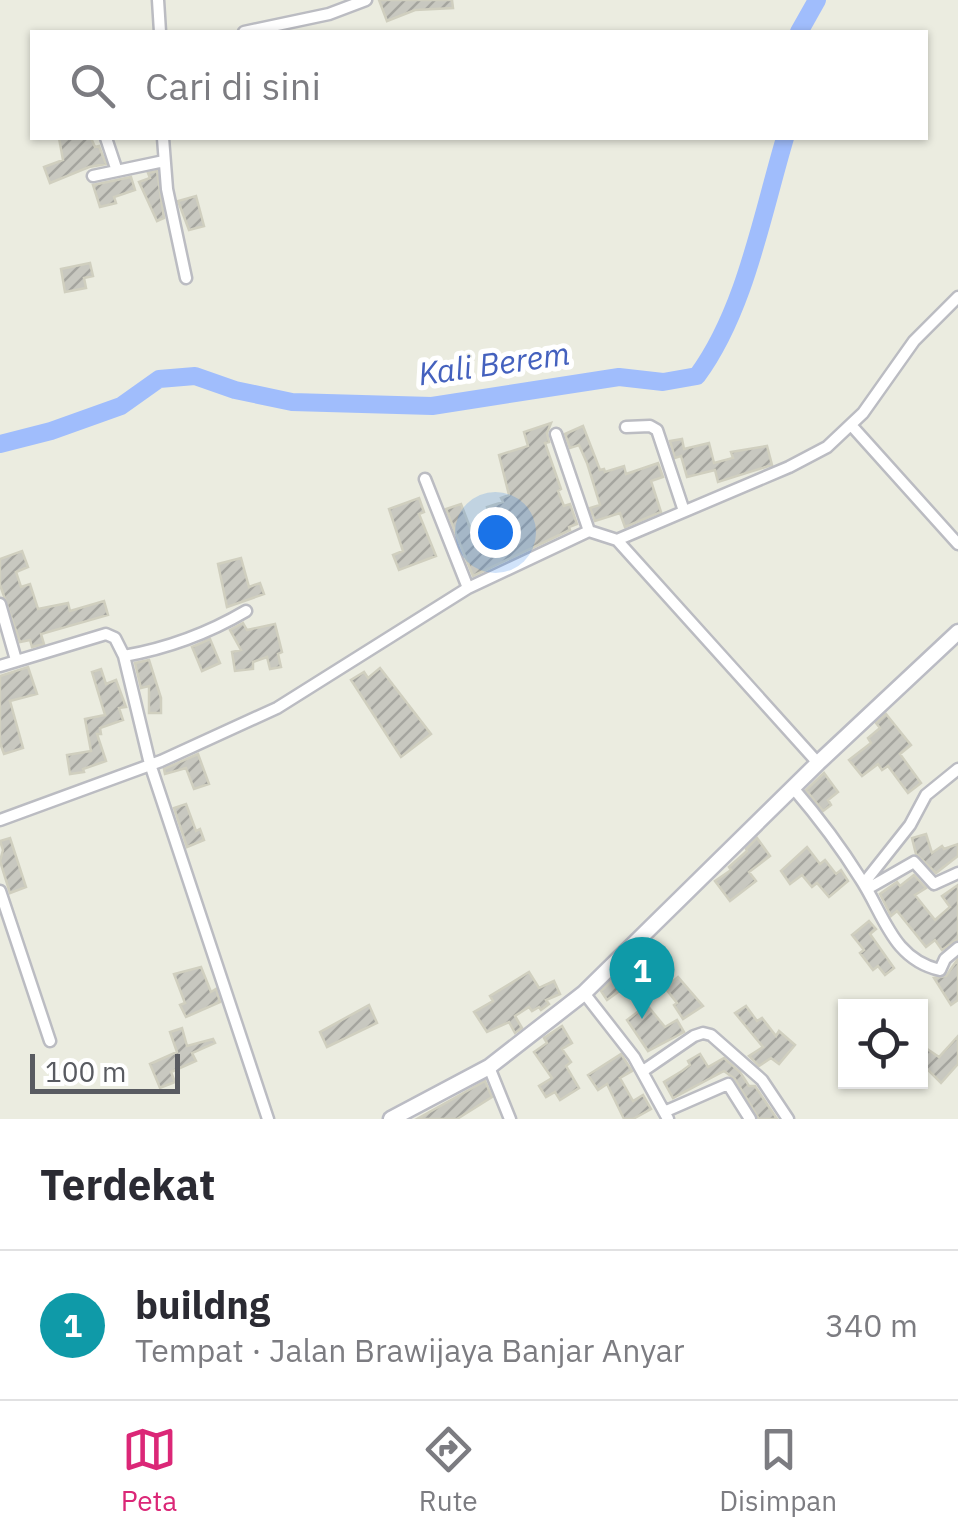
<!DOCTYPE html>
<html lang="id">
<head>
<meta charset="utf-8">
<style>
  body { margin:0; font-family:"IBM Plex Sans",sans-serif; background:#f7f7f7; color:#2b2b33 }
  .controls { position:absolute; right:30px; bottom:30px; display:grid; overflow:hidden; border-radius:0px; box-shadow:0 2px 8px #0004 }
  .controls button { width:90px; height:90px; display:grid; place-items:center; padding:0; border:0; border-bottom:2px solid #e1e1e2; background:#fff; color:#2b2b33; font:50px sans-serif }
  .scale { position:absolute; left:30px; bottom:25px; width:150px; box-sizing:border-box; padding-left:10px; border:5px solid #595b61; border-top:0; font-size:28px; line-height:35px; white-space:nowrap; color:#595b61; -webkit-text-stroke:8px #fff; paint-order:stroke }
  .you { position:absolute; left:495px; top:532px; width:35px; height:35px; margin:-25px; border:8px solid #fff; border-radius:50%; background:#1a73e8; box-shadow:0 0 0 15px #1a73e833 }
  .badge { display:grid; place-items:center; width:65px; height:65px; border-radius:50%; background:#db2777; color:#fff; font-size:32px; font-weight:700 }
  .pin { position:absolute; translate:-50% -82px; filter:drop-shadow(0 2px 5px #0008) }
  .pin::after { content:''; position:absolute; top:52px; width:35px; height:30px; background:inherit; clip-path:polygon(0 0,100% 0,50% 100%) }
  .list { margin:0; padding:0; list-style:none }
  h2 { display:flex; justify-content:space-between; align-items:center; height:130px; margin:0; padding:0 40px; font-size:42px }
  h2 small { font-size:32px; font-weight:400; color:#7c7c81 }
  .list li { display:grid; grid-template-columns:65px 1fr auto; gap:30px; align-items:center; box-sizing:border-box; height:150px; padding:0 40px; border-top:2px solid #e1e1e2 }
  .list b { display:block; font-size:38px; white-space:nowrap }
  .list p { margin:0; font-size:32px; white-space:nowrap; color:#7c7c81 }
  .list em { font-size:32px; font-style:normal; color:#7c7c81 }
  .icon { flex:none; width:55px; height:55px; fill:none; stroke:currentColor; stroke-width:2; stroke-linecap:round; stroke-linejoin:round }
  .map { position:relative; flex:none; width:958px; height:1119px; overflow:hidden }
  .search { position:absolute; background:#fff; box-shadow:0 2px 8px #0004; left:30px; right:30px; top:30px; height:110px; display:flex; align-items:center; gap:25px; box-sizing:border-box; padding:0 35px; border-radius:0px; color:#7c7c81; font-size:38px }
  .sheet { height:280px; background:#fff }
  nav { display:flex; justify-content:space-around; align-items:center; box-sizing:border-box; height:140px; border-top:2px solid #e1e1e2; background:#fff; font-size:28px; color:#7c7c81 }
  nav a { display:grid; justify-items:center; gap:5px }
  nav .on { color:#db2777 }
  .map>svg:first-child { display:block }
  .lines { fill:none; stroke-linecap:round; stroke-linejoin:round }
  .river { stroke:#a0bdfc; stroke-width:18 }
  .building { fill:url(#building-hatch); stroke:#d0cfbf; stroke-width:2.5 }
  .street-casing { stroke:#bbbcc2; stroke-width:15 }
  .secondary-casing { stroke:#bbbcc4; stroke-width:19 }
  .street { stroke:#fff; stroke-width:10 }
  .secondary { stroke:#fff; stroke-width:14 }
  .labels { text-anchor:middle; stroke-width:10; stroke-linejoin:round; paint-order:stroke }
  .water-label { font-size:32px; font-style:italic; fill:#4461be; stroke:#fff }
</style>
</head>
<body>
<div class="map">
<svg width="958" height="1119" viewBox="0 0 958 1119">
  <defs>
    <pattern id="building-hatch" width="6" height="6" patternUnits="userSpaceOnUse" patternTransform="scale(2.5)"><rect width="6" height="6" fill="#c8c8c0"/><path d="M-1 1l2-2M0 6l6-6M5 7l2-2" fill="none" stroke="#a5a59f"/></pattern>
  </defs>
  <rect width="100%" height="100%" fill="#ebece0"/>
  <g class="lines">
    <path class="river" d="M799,32L817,0
      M0,444L51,431L121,406L159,379L195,376L235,390L292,402L432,406L619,377L663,382L697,376C745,311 762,215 785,138"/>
  </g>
  <path class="building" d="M379,0H452L453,8L415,10L387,21Z
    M59,138H91L95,147L99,146L106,164L89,167L50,183L44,167L63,160Z
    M157,171L164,218L157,221L139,182L150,178L148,173Z
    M131,177L135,190L114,197L116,203L100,207L93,185Z
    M196,196L204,226L189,230L178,201Z
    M90,263L93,276L84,278L86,288L65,292L61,269Z
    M551,423L547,433L549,442L545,443L561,489L558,491L564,506L570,504L577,524L569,527L570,530L473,576L446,509L461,504L471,530L492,523L487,507L503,502L501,498L509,495L499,455L528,446L524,432Z
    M583,426L600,470L604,469L605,472L624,466L626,474L658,463L663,477L651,481L661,512L625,527L620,513L595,521L590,508L600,505L587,463L579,445L570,448L565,434Z
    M682,439L684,449L709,443L714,463L733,458L731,452L767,446L772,465L718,482L715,470L687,477L681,456L675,458L670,441Z
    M419,498L424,512L419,514L436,556L399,570L393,555L403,551L389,509Z
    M22,551L28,567L16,572L21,587L30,584L38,609L68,603L70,611L104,601L108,615L41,634L44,644L32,647L30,640L20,642L0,585V559Z
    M241,558L249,587L260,583L264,594L227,607L218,564Z
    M243,623L247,630L275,624L282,652L278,654L281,667L270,669L267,657L253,662V669L235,671L232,652L241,650L230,630Z
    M210,639L220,663L202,671L192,647Z
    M149,660L161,698V713H149V686L141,688L135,663Z
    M28,667L37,694L10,701L23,748L4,754L0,743V676Z
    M380,668L431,734L401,757L351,680L364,672L368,678Z
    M101,669L106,684L116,680L126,707L119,708L123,720L100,728L101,734H97L106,761L83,769L84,772L70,774L67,755L91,751L85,719L105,715L92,672Z
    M886,714L911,745L900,754L921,783L908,793L888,766L882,770L878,764L862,776L849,760L871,743L868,738L880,728L876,723Z
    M198,754L209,784L194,789L186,768L165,774L164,769Z
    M824,773L838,792L828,800L831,805L823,811L806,790Z
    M186,804L196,831L200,829L204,840L187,847L174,808Z
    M926,834L932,853L942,846L944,849L958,844V856L936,873L916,854L912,838Z
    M10,838L26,887L10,893L0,861L3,850L0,841Z
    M757,838L770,856L749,872L756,881L730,901L715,881L731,870L729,867L747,851L746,849Z
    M807,847L820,864L825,860L836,874L841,870L848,881L829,897L817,883L812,887L802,875L790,884L781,871Z
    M914,875L926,888L915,895L935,920L950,907L942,896L958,885V939L942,950L935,940L926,947L897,911L891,916L880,894L897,882L900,886Z
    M869,921L876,929L870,934L894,968L885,975L878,966L873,970L860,953L864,950L852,935Z
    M648,952L671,983L678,977L703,1006L683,1019L674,1005L677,1003L658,979L650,985L646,978L633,989L629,984L607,1000L601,991L630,963Z
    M958,959V1000L951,1005L934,978L946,976Z
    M201,967L211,992L216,989L220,1002L186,1017L180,1005L185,1003L174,974Z
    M529,972L539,988L554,981L560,994L546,1000L549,1004L541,1010L539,1007L532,1011L529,1007L515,1016L522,1028L515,1033L509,1022L487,1032L474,1012L493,1001L490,996Z
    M369,1005L377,1023L327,1047L320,1032Z
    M647,1005L665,1027L677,1020L684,1032L648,1051L627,1020Z
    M746,1006L757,1021L762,1018L776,1036L779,1031L795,1045L779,1064L771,1058L759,1066L749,1056L763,1047L735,1013Z
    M562,1026L572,1043L562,1049L571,1062L566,1066L579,1088L560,1100L555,1092L546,1097L539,1086L552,1078L534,1052L547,1043L544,1038Z
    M182,1028L187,1046L213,1039L215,1043L192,1053L196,1061L171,1072L175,1082L160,1088L150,1064L177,1052L170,1032Z
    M958,1036V1064L941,1083L920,1062V1044L939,1057Z
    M621,1054L632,1071L620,1078L633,1101L643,1095L651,1109L633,1119H624L607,1084L598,1090L588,1075Z
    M700,1054L708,1067L724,1058L740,1072L749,1086H755L777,1119H759L735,1079L724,1071L673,1098L664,1082L682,1071L690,1065L688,1061Z
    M485,1081L492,1097L457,1119H417Z"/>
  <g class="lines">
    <defs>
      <path id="street" d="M158,0L160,32
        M244,32L329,14L366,0
        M106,138L117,171
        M163,138L167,189L186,278
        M93,176L164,161
        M851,425L958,544
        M626,427L650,426L657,430L684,511
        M556,434L589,531
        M425,479L468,588
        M617,540L789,467L827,447L863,413L914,341L958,297
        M0,604L16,660
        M124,656L150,764L268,1119
        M0,666L106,634L115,638L124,656C169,648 207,634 246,611
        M794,789C818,817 840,846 860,878C884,914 892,959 940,970L945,959L958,948
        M0,820L161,761L277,708L468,588L589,531L617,540L818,763
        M864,883L910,825L926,795L958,769
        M867,889L914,862L934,884L958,873
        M0,891L50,1041
        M584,993L634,1057L668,1119
        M489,1067L510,1119
        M643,1071L694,1036L703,1033L711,1035L762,1080L788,1119
        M664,1112L728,1084L750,1119"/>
      <path id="secondary" d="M391,1119L489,1067L584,993L818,763L958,632"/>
    </defs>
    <use href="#street" class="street-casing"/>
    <use href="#secondary" class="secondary-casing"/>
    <use href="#street" class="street"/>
    <use href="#secondary" class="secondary"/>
  </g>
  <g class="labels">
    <g class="water-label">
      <text transform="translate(494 364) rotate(-8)" y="11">Kali Berem</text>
    </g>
  </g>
</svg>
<div class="controls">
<button><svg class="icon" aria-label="locate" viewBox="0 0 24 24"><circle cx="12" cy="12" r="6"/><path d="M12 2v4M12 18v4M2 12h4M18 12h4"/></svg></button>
</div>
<div class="scale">100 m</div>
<div class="you"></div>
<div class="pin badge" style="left:642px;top:1019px;background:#0f9aa8">1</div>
<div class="search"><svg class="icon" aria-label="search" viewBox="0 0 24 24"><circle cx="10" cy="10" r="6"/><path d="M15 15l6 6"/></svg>Cari di sini</div>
</div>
<section class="sheet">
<h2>Terdekat<small></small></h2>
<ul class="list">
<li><span class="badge" style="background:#0f9aa8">1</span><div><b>buildng</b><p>Tempat · Jalan Brawijaya Banjar Anyar</p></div><em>340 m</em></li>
</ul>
</section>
<nav>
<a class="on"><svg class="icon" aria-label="map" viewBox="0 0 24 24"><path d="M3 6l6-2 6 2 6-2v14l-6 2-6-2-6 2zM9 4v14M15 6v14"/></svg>Peta</a>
<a><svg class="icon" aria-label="directions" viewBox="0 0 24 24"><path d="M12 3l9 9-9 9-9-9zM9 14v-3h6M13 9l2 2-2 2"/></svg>Rute</a>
<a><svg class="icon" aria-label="saved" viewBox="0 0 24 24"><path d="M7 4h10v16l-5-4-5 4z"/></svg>Disimpan</a>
</nav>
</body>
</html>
